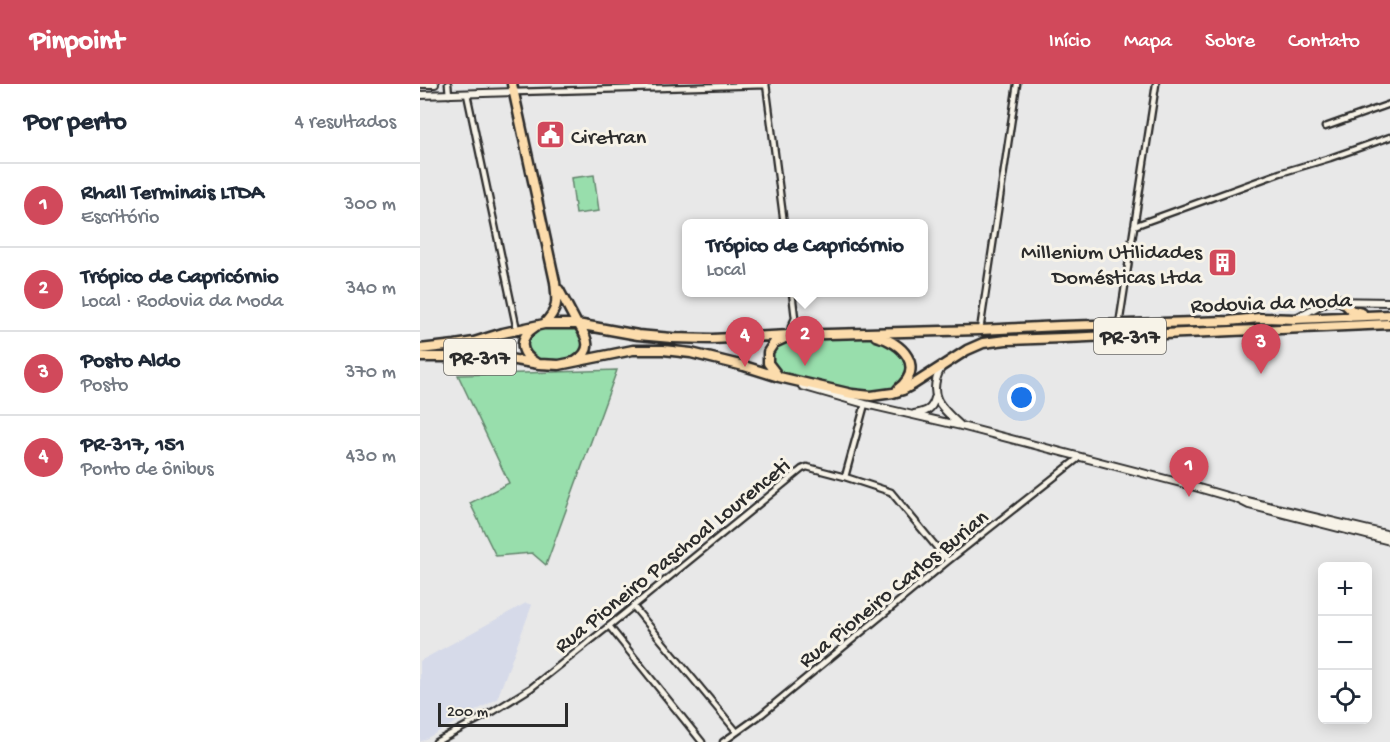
<!DOCTYPE html>
<html lang="pt">
<head>
<meta charset="utf-8">
<style>
  body { margin:0; font-family:"Gochi Hand",sans-serif; background:#f2f2f3; color:#1f2937 }
  .controls { position:absolute; right:18px; bottom:18px; display:grid; overflow:hidden; border-radius:9px; box-shadow:0 3px 15px #0003 }
  .controls button { width:54px; height:54px; display:grid; place-items:center; padding:0; border:0; border-bottom:2px solid #e0e1e3; background:#fff; color:#1f2937; font:30px sans-serif }
  .scale { position:absolute; left:18px; bottom:15px; width:130px; box-sizing:border-box; padding-left:6px; border:3px solid #2b2b2b; border-top:0; font-size:16px; line-height:21px; white-space:nowrap; color:#2b2b2b; -webkit-text-stroke:4px #f7f3e8; paint-order:stroke }
  .you { position:absolute; left:602px; top:314px; width:21px; height:21px; margin:-15px; border:4px solid #fff; border-radius:50%; background:#1a73e8; box-shadow:0 0 0 9px #1a73e833 }
  .badge { display:grid; place-items:center; width:39px; height:39px; border-radius:50%; background:#d1495b; color:#fff; font-size:20px; font-weight:700 }
  .pin { position:absolute; translate:-50% -50px; filter:drop-shadow(0 2px 3px #0008) }
  .pin::after { content:''; position:absolute; top:32px; width:21px; height:18px; background:inherit; clip-path:polygon(0 0,100% 0,50% 100%) }
  .popup { position:absolute; left:262px; top:135px; width:246px; height:78px; box-sizing:border-box; display:grid; place-content:center; border-radius:9px; background:#fff; filter:drop-shadow(0 2px 4px #0005); font-size:20px; white-space:nowrap; color:#747a83 }
  .popup b { font-size:22px; color:#1f2937 }
  .popup::after { content:''; position:absolute; left:50%; top:100%; margin-left:-12px; border:12px solid transparent; border-top-color:#fff }
  .list { margin:0; padding:0; list-style:none }
  h2 { display:flex; justify-content:space-between; align-items:center; height:78px; margin:0; padding:0 24px; font-size:26px }
  h2 small { font-size:20px; font-weight:400; color:#747a83 }
  .list li { display:grid; grid-template-columns:39px 1fr auto; gap:18px; align-items:center; box-sizing:border-box; height:84px; padding:0 24px; border-top:2px solid #e0e1e3 }
  .list b { display:block; font-size:22px; white-space:nowrap }
  .list p { margin:0; font-size:20px; white-space:nowrap; color:#747a83 }
  .list em { font-size:20px; font-style:normal; color:#747a83 }
  .icon { flex:none; width:33px; height:33px; fill:none; stroke:currentColor; stroke-width:2; stroke-linecap:round; stroke-linejoin:round }
  .map { position:relative; flex:none; width:970px; height:658px; overflow:hidden }
  header { display:flex; align-items:center; gap:36px; box-sizing:border-box; height:84px; padding:0 30px; background:#d1495b; color:#fff }
  header strong { font-size:28px }
  nav { display:flex; gap:33px; margin-inline-start:auto; font-size:21px }
  main { display:flex }
  aside { flex:1; background:#fff }
  .map>svg:first-child { display:block }
  .built { fill:#d6dae9 }
  .green { fill:#98deac; stroke:#62846c; stroke-width:1.5 }
  .lines { fill:none; stroke-linecap:round; stroke-linejoin:round }
  .street-casing { stroke:#2b2b2b; stroke-width:9 }
  .secondary-casing { stroke:#2b2b2b; stroke-width:10 }
  .highway-casing { stroke:#2b2b2b; stroke-width:13 }
  .street { stroke:#f7f3e8; stroke-width:4.5 }
  .secondary { stroke:#f7f3e8; stroke-width:6 }
  .highway { stroke:#fcdcac; stroke-width:8 }
  .labels { text-anchor:middle; stroke-width:6; stroke-linejoin:round; paint-order:stroke }
  .shield { fill:#f7f3e8; stroke:#686764; stroke-width:1.5 }
  .shield-label { font-size:21px; font-weight:bold; fill:#2b2b2b }
  .poi-label { font-size:22px; fill:#2b2b2b; stroke:#f7f3e8; text-anchor:start }
  .street-label { font-size:22px; fill:#2b2b2b; stroke:#f7f3e8 }
</style>
</head>
<body>
<header>
<strong>Pinpoint</strong>
<nav><a>Início</a><a>Mapa</a><a>Sobre</a><a>Contato</a></nav>
</header>
<main>
<aside>
<h2>Por perto<small>4 resultados</small></h2>
<ul class="list">
<li><span class="badge">1</span><div><b>Rhall Terminais LTDA</b><p>Escritório</p></div><em>300 m</em></li>
<li><span class="badge">2</span><div><b>Trópico de Capricórnio</b><p>Local · Rodovia da Moda</p></div><em>340 m</em></li>
<li><span class="badge">3</span><div><b>Posto Aldo</b><p>Posto</p></div><em>370 m</em></li>
<li><span class="badge">4</span><div><b>PR-317, 151</b><p>Ponto de ônibus</p></div><em>430 m</em></li>
</ul>
</aside>
<div class="map">
<svg width="970" height="658" viewBox="0 0 970 658">
  <rect width="100%" height="100%" fill="#e8e8e8"/>
  <filter id="ink" filterUnits="userSpaceOnUse"><feTurbulence type="fractalNoise" baseFrequency=".0167" numOctaves="2"/><feDisplacementMap in="SourceGraphic" scale="12" xChannelSelector="R" yChannelSelector="G"/><feConvolveMatrix kernelMatrix="1 2 1 2 8 2 1 2 1" color-interpolation-filters="sRGB"/></filter>
  <g filter="url(#ink)">
    <path class="built" d="M106,519L112,521L77,615L0,658V577Z"/>
    <path class="green" d="M174,91L179,127L156,130L151,94Z
      M156,240L166,254L162,273L119,280L105,270V252L111,245Z
      M447,249L469,256L491,283L473,309L451,312L359,293L352,285L350,263L370,251Z
      M197,286L126,481L112,469L76,472L50,419L89,399L38,291Z"/>
    <g class="lines">
      <defs>
        <path id="street" d="M28,0L29,11
          M346,0L364,140
          M95,8L346,1
          M47,10L97,246
          M905,43L970,20
          M714,142L860,89L910,74L970,53
          M699,241L736,0
          M560,246L597,0
          M370,251L371,243L375,234L372,208
          M425,393L445,320
          M213,522L317,648
          M189,542L282,658
          M16,658L74,627L111,604L189,542L382,385L387,383L425,393L471,408L528,477
          M303,658L342,630L528,477L660,373"/>
        <path id="secondary" d="M0,0H15
          M0,11L95,8
          M876,234L908,217L970,218
          M521,284C506,312 521,323 541,342
          M382,302L445,320L541,342L761,399L817,415L829,421L970,457
          M494,330C506,328 512,326 515,314
          M823,416L970,451"/>
        <path id="highway" d="M92,0L135,198C137,217 139,225 124,240
          M139,206L157,240
          M921,216L931,226L942,229
          M115,243C98,254 99,269 116,279
          M456,252C482,258 506,283 478,305
          M0,265L35,261L54,258L83,249L124,240H157L218,251L252,254L292,255L370,251L560,246L640,242L809,237L839,234L876,235L970,231
          M0,273H77L119,280L139,281L213,266H243L271,269L324,282L359,293L432,310L451,312L473,309L483,306L494,300L547,266L563,259L586,256C714,252 842,246 970,240
          M156,277C173,266 168,255 159,241
          M358,292L348,279V268L354,259L367,253"/>
      </defs>
      <use href="#street" class="street-casing"/>
      <use href="#secondary" class="secondary-casing"/>
      <use href="#highway" class="highway-casing"/>
      <use href="#street" class="street"/>
      <use href="#secondary" class="secondary"/>
      <use href="#highway" class="highway"/>
    </g>
  </g>
  <defs>
    <symbol id="civic-square" viewBox="-11 -11 22 22"><rect x="-9" y="-9" width="18" height="18" rx="4" fill="#d1495b" stroke="#f7f3e8"/><path d="M-.6-6.5H3V-4.5H.6V-3L4-1V1h2V6H-6V1h2V-1L-.6-3ZM-1.2 2.5V6h2.4V2.5Z" fill="#fff"/></symbol>
    <symbol id="building-square" viewBox="-11 -11 22 22"><rect x="-9" y="-9" width="18" height="18" rx="4" fill="#d1495b" stroke="#f7f3e8"/><path d="M-4-6H4V6H1V3H-1V6H-4ZM-2.5-4.3h1.7v1.8h-1.7ZM.8-4.3h1.7v1.8H.8ZM-2.5-1h1.7V.8h-1.7ZM.8-1h1.7V.8H.8Z" fill="#fff"/></symbol>
  </defs>
  <g fill-rule="evenodd">
    <use href="#civic-square" x="114" y="34" width="33" height="33"/>
    <use href="#building-square" x="786" y="162" width="33" height="33"/>
  </g>
  <g class="labels">
    <g class="shield">
      <rect x="674" y="234" width="72" height="36" rx="4.5"/>
      <rect x="24" y="255" width="72" height="36" rx="4.5"/>
    </g>
    <g class="shield-label">
      <text x="710" y="259">PR-317</text>
      <text x="60" y="280">PR-317</text>
    </g>
    <g class="poi-label">
      <text x="151" y="59">Ciretran</text>
      <text x="782" y="174" text-anchor="end">Millenium Utilidades<tspan x="782" dy="25">Domésticas Ltda</tspan></text>
    </g>
    <g class="street-label">
      <text transform="translate(851 217) rotate(-2)" y="8">Rodovia da Moda</text>
      <text transform="translate(251 470) rotate(-39)" y="8">Rua Pioneiro Paschoal Lourenceti</text>
      <text transform="translate(472 503) rotate(-39)" y="8">Rua Pioneiro Carlos Burian</text>
    </g>
  </g>
</svg>
<div class="controls">
<button>+</button>
<button>−</button>
<button><svg class="icon" aria-label="locate" viewBox="0 0 24 24"><circle cx="12" cy="12" r="6"/><path d="M12 2v4M12 18v4M2 12h4M18 12h4"/></svg></button>
</div>
<div class="scale">200 m</div>
<div class="you"></div>
<div class="pin badge" style="left:769px;top:413px">1</div>
<div class="pin badge" style="left:385px;top:282px">2</div>
<div class="popup"><b>Trópico de Capricórnio</b>Local</div>
<div class="pin badge" style="left:841px;top:290px">3</div>
<div class="pin badge" style="left:325px;top:283px">4</div>
</div>
</main>
</body>
</html>
